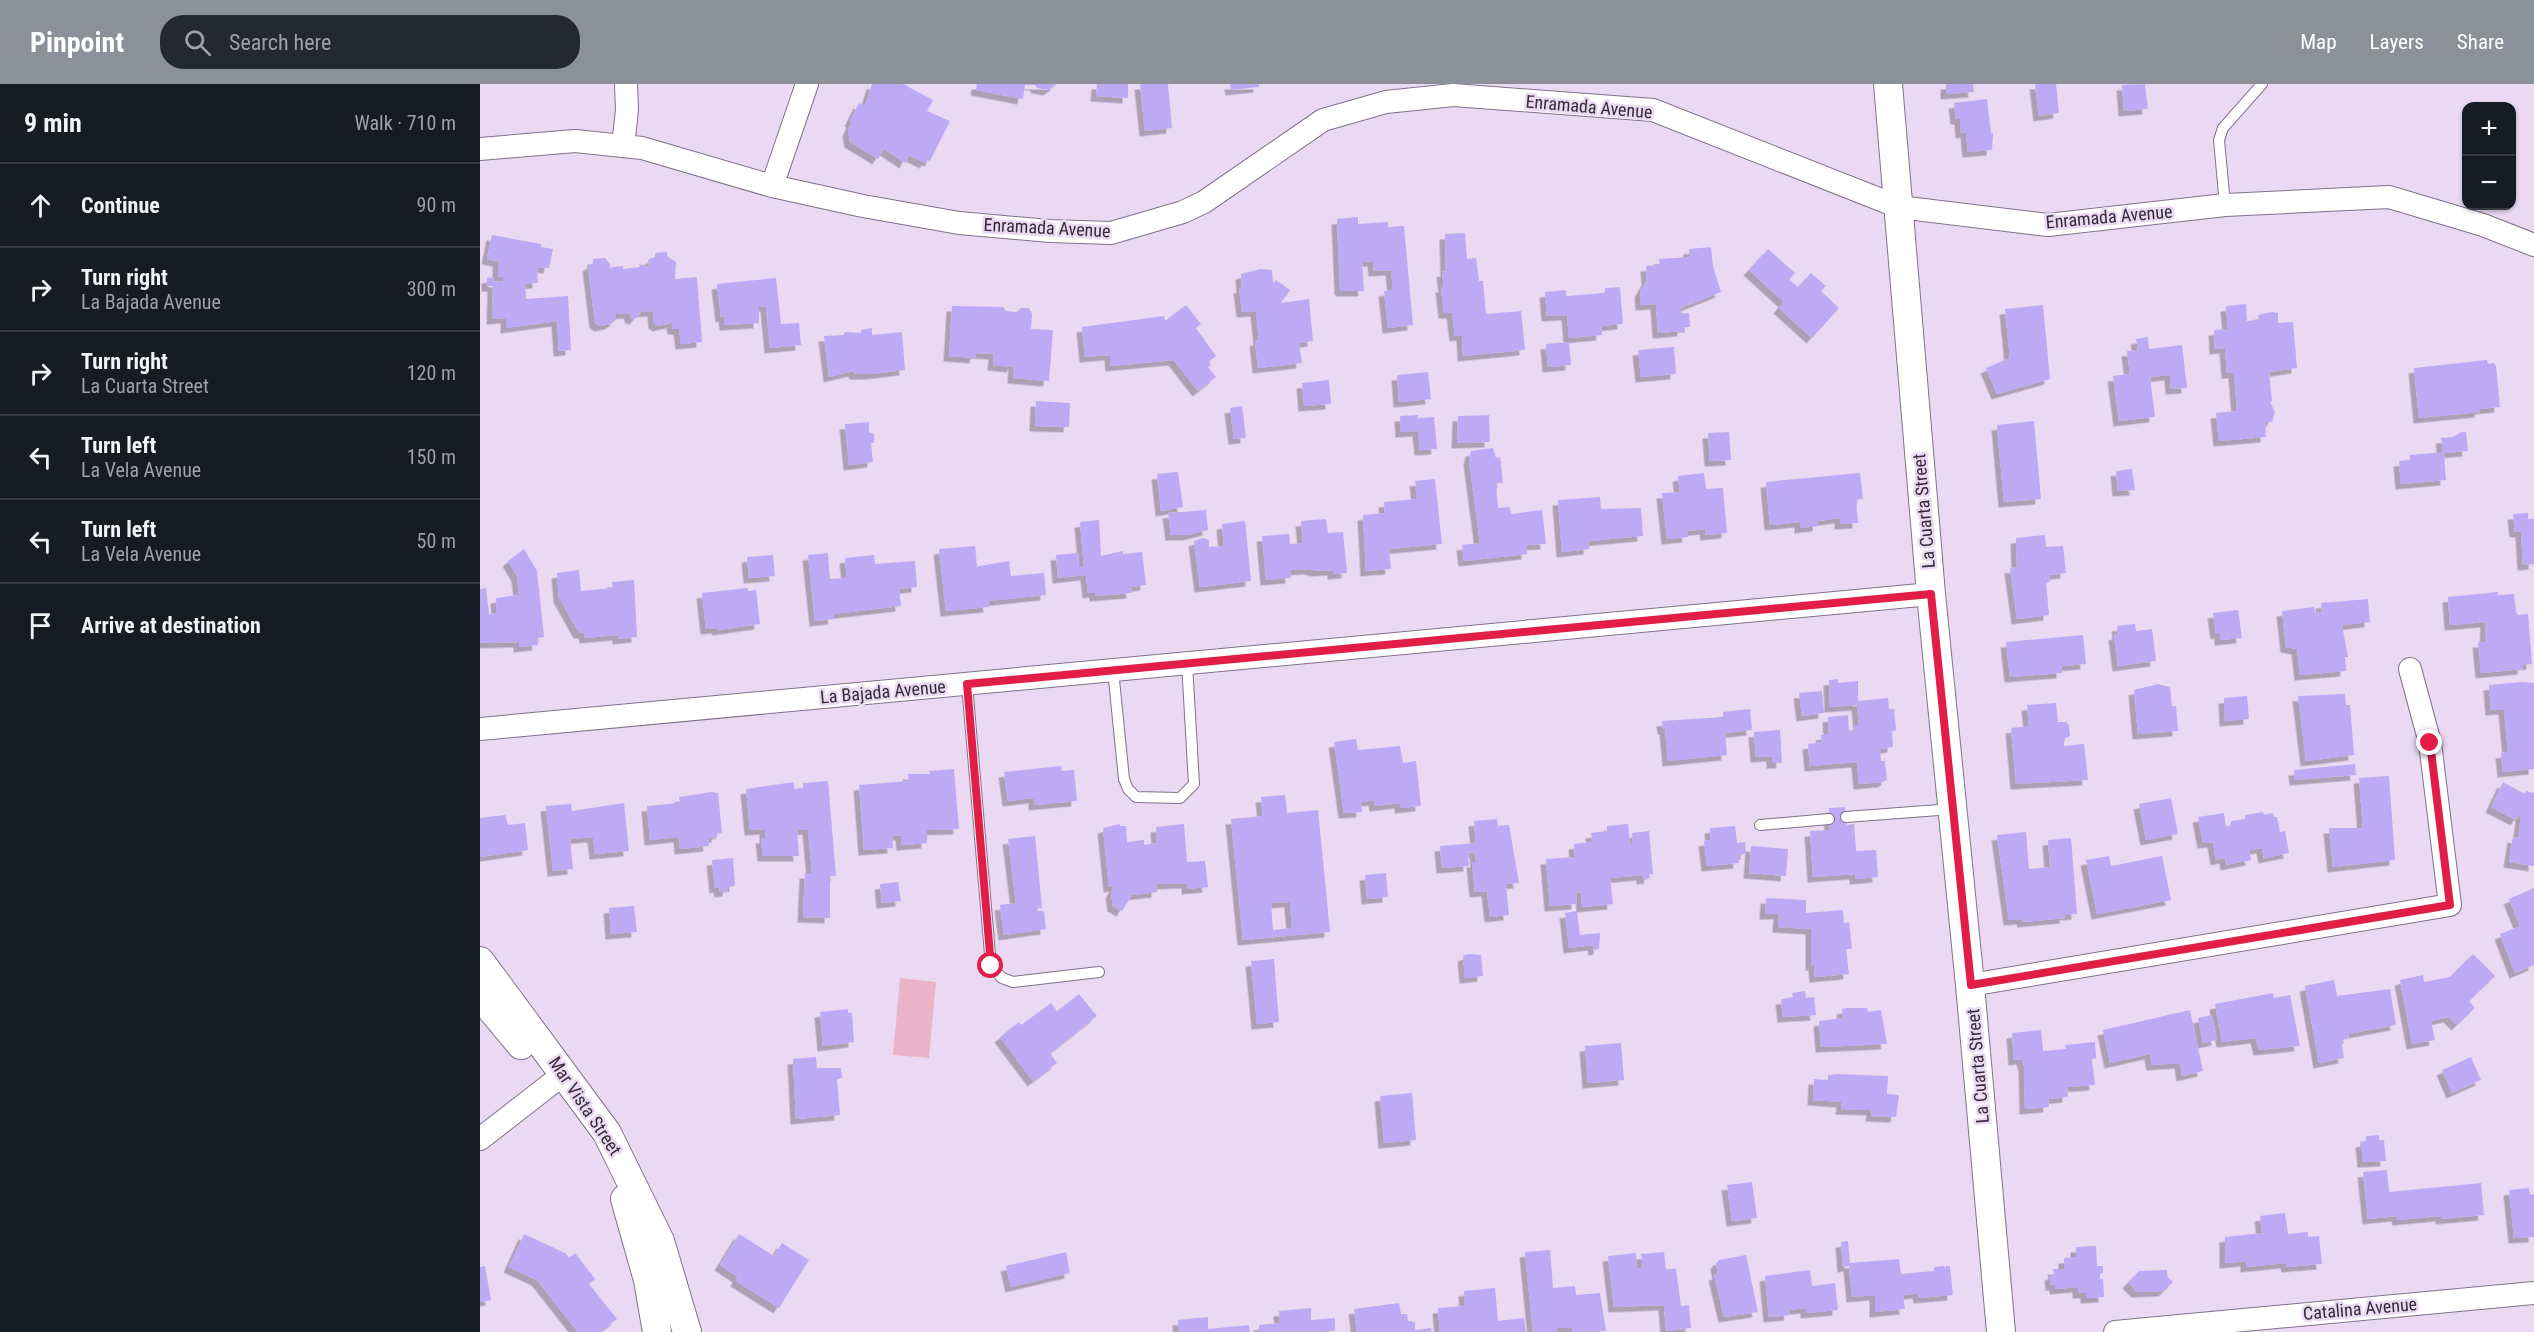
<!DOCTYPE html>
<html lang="en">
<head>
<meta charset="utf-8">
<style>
  body { margin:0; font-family:"Roboto Condensed",sans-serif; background:#242831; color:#f1f3f6 }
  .controls { position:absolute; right:18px; top:18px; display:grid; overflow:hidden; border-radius:12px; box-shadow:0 2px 4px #0004 }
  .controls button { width:54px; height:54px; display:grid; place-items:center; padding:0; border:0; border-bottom:2px solid #363941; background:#171b24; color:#f1f3f6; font:30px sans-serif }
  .stop { position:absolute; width:18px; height:18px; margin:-14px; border:4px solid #e11d48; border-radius:50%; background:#fff }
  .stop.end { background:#e11d48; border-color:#fff; box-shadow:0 2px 6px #0008 }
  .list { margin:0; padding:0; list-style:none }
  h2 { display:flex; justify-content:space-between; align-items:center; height:78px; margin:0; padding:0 24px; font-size:26px }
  h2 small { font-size:20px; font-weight:400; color:#9ea1a6 }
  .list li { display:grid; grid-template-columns:39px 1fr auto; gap:18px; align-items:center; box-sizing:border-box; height:84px; padding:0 24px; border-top:2px solid #363941 }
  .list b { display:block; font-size:22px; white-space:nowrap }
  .list p { margin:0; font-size:20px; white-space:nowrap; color:#9ea1a6 }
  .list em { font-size:20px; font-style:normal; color:#9ea1a6 }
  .icon { flex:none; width:33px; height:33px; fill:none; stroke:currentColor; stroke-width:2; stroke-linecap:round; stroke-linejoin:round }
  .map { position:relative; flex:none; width:2054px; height:1248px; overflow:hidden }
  header { display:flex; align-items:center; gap:36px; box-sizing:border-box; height:84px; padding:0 30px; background:#8c9099; color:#fff }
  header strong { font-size:28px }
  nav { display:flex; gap:33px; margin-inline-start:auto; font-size:21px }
  .search { width:420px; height:54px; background:#242831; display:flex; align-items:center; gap:15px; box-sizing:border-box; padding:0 21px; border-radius:24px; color:#9ea1a6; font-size:22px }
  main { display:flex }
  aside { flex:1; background:#171b24 }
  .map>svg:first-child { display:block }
  .green { fill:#eab3c8 }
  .building { fill:#bcaaf5; fill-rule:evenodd; filter:url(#shadow) }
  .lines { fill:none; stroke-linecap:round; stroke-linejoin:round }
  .service-casing { stroke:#817189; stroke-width:12 }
  .minor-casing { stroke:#817189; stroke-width:24 }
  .tertiary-casing { stroke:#817189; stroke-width:30 }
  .service { stroke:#fff; stroke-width:10 }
  .minor { stroke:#fff; stroke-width:22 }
  .tertiary { stroke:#fff; stroke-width:28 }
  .route { stroke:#e11d48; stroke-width:8 }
  .labels { text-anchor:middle; stroke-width:5; stroke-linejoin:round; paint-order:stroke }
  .street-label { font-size:18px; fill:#342d37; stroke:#ebd9f4 }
</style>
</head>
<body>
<header>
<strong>Pinpoint</strong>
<div class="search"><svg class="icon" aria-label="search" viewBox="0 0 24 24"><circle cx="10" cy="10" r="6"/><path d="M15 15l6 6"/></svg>Search here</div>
<nav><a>Map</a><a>Layers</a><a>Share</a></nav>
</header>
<main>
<aside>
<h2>9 min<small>Walk · 710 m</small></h2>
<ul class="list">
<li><svg class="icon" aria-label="ahead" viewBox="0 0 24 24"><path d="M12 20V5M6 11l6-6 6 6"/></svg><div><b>Continue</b></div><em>90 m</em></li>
<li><svg class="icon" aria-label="right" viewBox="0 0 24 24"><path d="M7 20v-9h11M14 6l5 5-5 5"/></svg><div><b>Turn right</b><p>La Bajada Avenue</p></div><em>300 m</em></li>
<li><svg class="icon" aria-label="right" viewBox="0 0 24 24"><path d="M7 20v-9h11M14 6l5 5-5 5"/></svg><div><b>Turn right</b><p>La Cuarta Street</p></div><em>120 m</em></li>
<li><svg class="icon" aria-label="left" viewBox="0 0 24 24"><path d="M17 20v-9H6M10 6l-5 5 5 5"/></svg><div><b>Turn left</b><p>La Vela Avenue</p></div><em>150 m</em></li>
<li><svg class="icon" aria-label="left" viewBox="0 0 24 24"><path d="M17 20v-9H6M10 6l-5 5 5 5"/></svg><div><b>Turn left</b><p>La Vela Avenue</p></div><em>50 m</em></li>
<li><svg class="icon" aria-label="arrive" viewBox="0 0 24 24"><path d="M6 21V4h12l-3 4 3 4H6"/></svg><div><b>Arrive at destination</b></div></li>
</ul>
</aside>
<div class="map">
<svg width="2054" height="1248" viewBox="0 0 2054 1248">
  <defs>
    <filter id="shadow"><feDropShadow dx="-5.5" dy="5.5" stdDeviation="0" flood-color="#0004"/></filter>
  </defs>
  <rect width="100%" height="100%" fill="#ebd9f4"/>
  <path class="green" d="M420,894L456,898L449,974L413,971Z"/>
  <path class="building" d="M392,0H423L453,16L447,27L470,37L450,77L447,76L445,79L429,71L425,79L404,65L398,75L370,58L368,47L372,38L370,37L379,19L385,22Z
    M497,0H577L569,6L557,4L555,1H545L543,15L496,6Z
    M617,0H648V14L616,12Z
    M660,0H688L692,44L665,47Z
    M750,0H779V3L751,6Z
    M1466,0H1493L1494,8L1466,10Z
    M1555,0H1576L1579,29L1559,32Z
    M1665,0L1668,25L1644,27L1642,1Z
    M1507,15L1511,49H1513L1512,66L1488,68L1486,48L1481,49L1480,35H1476L1474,19Z
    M878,133V140L908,138V143L924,142L933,241L908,244L904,207L913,206L911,186L894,187L893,177L882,178L884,207H862L860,205L857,135Z
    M985,149L987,175L996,174L999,197H1003L1006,230L1041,227L1045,266L983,272L982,251L975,252L972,229H964L961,203H964L962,188L966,187L965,150Z
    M12,151L61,160V163L73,165L69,184L57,183L58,199L45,200L46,215L88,212L91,266L79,267L77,237L26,244V234L12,235L13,202H7V194L14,193V198L23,197V192L18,193V177L7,175Z
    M1231,163L1233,182L1241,208L1201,224V229H1209L1210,243H1203V247L1178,249L1176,220L1161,221L1160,208L1167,196L1166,182L1180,181L1179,175L1209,173V165Z
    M1288,165L1315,189L1309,196L1318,203L1331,189L1346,202L1341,207L1359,224L1332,254L1299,224L1304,218L1269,186Z
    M187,168V172L196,178L195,195L217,193L222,258L201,260L199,245H193L192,239L199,237L178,242L174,239L173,227L161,228L155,235L151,234L149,229L135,230L136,236L130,240L120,242L115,239L108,182L113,179V175L125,174L130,180L131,186L132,183L143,182V185L160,183L159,180L169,183L168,176L175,173V169Z
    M780,185L792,186L793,199L796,196L810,206L801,219L829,215L833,257L819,259L822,279L778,284L775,257L779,256L776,227L762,228L759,204H762L761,190Z
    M296,194L301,240L319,239L321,261L290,264L286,222L279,223V239L245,241L244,232L241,233L237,200Z
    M1140,203L1143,240L1121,242L1122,251L1089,254L1087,231L1067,232L1065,208L1086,206V212L1125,209V204Z
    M1766,220L1767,237L1779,236L1778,231L1792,228L1798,229V239L1813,238L1817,284L1789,288L1792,317L1790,318L1795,328L1792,338H1785L1786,353L1739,357L1736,329L1757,327L1754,289H1747L1745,264L1735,265L1734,246L1748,245L1746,222Z
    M706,221L721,240L716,244L736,272L728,278L731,281L728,283L736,293L718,307L694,276L631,282L630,271L605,273L602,243L684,232L685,237Z
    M1563,221L1570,295L1517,310L1506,284L1530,274L1525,225Z
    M472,222L523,223L526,227L536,228L541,224H549L552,230L551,245L573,246L569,297L533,294L534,279L532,283L513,281L514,270L496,269L495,274L469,272Z
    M392,244V251L422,248L425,286L391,290H375L374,287L349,293L344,252L363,251L365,248L381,249V246Z
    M1668,253L1669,265L1702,261L1707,304L1691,305L1690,291L1670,293L1675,333L1639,337L1633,292L1650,290L1647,267L1658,266L1656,255Z
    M1089,258L1091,281L1068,283L1066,260Z
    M1194,263L1196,290L1161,293L1158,266Z
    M2007,276L2008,280L2014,279L2016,282L2020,323L2000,325V328L1939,334L1934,284Z
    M948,288L951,315L919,318L917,291Z
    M849,296L851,320L824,322L822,299Z
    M556,317L590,319L589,343L555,342Z
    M762,322L766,354L754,355L750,324Z
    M938,331V334L954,333L957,365L940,366L938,347L921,348L920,332Z
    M1009,331L1010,358L977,359L978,332Z
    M1554,337L1561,415L1524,418L1517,341Z
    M389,338V348L394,350V359H391L393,378L369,381L365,340Z
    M1249,348L1251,376L1230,377L1228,349Z
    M1981,348H1986L1988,367L1964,369L1966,396L1921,400L1919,377L1930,376V371L1963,368L1961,354L1973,353Z
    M1013,364L1016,374L1020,373L1023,399H1016L1018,424L1030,423L1031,430L1062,426L1066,460L1046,461L1047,470L984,477L982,461L1000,459L989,376L991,367Z
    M1652,385L1655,406L1638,407L1636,387Z
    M698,388L703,423L681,427L677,390Z
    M1224,389L1226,405L1243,404L1247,449L1226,451L1225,445L1207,447L1208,453L1187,455L1182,409L1200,408L1198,392Z
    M1380,389L1383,415L1376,416L1378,439L1360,440V434L1338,437V442L1320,444V438L1290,441L1286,398Z
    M955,395L962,460L909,465L911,485L886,487L883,431L905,429L904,418L937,415L935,397Z
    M1120,413L1121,425L1161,424L1163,452L1109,457V465L1082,468L1078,416Z
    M726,426L728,446L708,451H691L688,429Z
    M2048,429V435H2054V480L2043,481L2041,448H2035L2033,430Z
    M846,435L848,449L863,448L867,489L853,490V486L837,487L830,485L810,486L811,494L786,496L782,452L809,450L810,460L823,459L821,437Z
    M619,436L621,472L643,467V470L662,468L666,501L651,503L652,509L615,512V508L608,509L606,491L578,494L576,471L598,469L599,483H604L600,438Z
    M765,437L771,497L720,503L714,457L723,454L729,456V463L744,462L742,440Z
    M1565,451L1566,463L1583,462L1586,489L1569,491L1570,498L1566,499L1569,531L1537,535L1530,484L1537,483L1536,454Z
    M495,462L497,482L494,483L529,477L531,492L564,489L566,511L508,517L509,523L466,527L459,465Z
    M44,465L57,487L64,553L57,554L58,561L39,563V558L0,559V505L6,504L9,530L17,529L16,514L39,511L37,492L28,477Z
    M348,469L350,495L367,494L365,474L394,471L395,480L435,477L437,503L419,505L421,522L353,530L354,535L335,537L328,471Z
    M293,471L295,492L269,494L267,473Z
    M99,486L101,507L133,504L132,498L154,496L157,553L138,555V551L105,554L104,549H99L79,513L77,489Z
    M268,504V507L276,506L280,540L238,546L237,544L226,545L222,509Z
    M2018,508V511L2034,510L2036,528L2038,531L2048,530L2052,580L2043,581V585L2001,589L1998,558H2005L2006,538L1970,541L1968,513Z
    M1888,515L1890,538L1862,541L1868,573H1865L1866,587L1820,591L1817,565L1806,563L1802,527L1834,523L1835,529L1842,528L1841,519Z
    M1758,526L1762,554L1740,556V549L1736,550L1733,529Z
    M1655,540L1656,547L1672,545L1676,577L1638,582L1634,551L1638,550L1637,542Z
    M1603,551L1606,580L1582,582V589L1530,593L1526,558Z
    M1358,595V599L1378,597V617L1408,614L1409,625H1414L1416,646L1412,647L1413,663L1400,665L1401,677H1405L1407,696L1403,698L1379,700L1377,678L1330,682L1328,660L1342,658L1341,651L1349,650L1348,633L1368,631L1369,648L1375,647L1374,641H1379L1377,621L1350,623L1349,596Z
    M2042,598L2054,599V685L2023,688L2021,669L2028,668L2024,625L2011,626L2009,601Z
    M1678,600L1690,603L1692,622H1696L1698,647L1658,650L1654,606Z
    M1342,607L1344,629L1322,632L1319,609Z
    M1865,610L1866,621H1870L1874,671L1826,677L1818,612Z
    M1767,612L1769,635L1745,637L1744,614Z
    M1576,619L1578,638H1586L1589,641L1590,652L1584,655V662L1604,660L1608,696L1536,700L1531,644L1549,642L1547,621Z
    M1270,625L1272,646L1245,649L1247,671L1188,677L1185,645H1183L1182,637L1243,633V628Z
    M1300,646L1302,679H1292V672L1276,673L1274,648Z
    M876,655L878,666L920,662L923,679L936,677L941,722L920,724V719L895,722L894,716L881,718L882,728L864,729L854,658Z
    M1875,680L1876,691L1815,696L1814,686Z
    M581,682L582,687L594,686L597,717L554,721V714L528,717L524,688Z
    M474,685L479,745L447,746V759L422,761L421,751L412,752L413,764L384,766L379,701L429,697L428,690H450L449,687Z
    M1909,692L1915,776L1853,783L1849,744H1883L1879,694Z
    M348,697L356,792H350V834L323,833L325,789H332L328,745L317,746L319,772H283L281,754H285V745L270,746L266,705L314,698V705L323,704V699Z
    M2023,698L2045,710L2046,707L2054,709V782L2029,778L2033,753L2038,754L2041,732L2039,731L2036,736L2011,723Z
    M232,708L238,709L242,749L237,750V753L228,754L229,762L200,765L199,753L170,756L167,722L200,719L199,713Z
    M805,711L807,729L838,726L850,848L763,856L751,735L783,732L781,713ZM810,818L812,844L793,846L791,819Z
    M1691,714L1698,750L1666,756L1659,720Z
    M144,719L149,767L115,770L113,753L90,755L93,785L73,787L66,722L91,720L92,727Z
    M1365,723L1367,741L1374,740L1376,767L1396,766L1398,793L1375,795V790L1333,793L1330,747L1350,746L1349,724Z
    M1783,728L1784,731L1793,729L1794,733H1797L1800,748L1805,747L1809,769L1784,774L1782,764L1769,766L1771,776L1746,781L1745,774L1736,776L1733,758L1723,759L1718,733L1744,729L1746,743L1750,742L1751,737L1765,735V731Z
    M25,731L28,741L45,739L48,766L0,773V734Z
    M1017,735L1018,742L1029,741L1039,799L1026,800L1029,831L1010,833L1007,807L995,808L992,778H996L995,768L988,769L989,782L962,784L960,762L996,759L994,737Z
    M640,740V742H646L647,758L664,756V761L677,759L676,743L704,740L707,778L725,777L728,803L707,805V799L677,800V808L652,811L642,827L633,822L631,809L635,802L629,803L623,744Z
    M1148,740L1150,760H1153L1152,749L1169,747L1173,790H1169L1170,794L1162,795V791L1130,794L1133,820L1102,823L1101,808L1096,809L1097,820L1070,822L1066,775L1095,773L1094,760L1112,758L1111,749L1127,747V742Z
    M1255,742L1257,759L1265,758L1266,770L1258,771L1259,779L1227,782L1224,757L1231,756L1230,744Z
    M1546,748L1549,785L1570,783L1568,756L1591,754L1597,830L1585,831V834L1543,838L1542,835L1529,836L1517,751Z
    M555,752L562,824H557L558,827H564L566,845L524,851L520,821L536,819L528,755Z
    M1271,762L1308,765L1306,792L1269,789Z
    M1629,772L1631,782L1682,772L1691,816L1617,830L1606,776Z
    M253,774L255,802L248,803V807L240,808L239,803L235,804L232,776Z
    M906,789L908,813L887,815L885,791Z
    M418,798L421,817L402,819L400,800Z
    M2054,804V881L2035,889L2020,850L2040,842L2029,815Z
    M1286,814L1326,816V829L1363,826L1364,839L1369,838L1372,865H1366L1369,890L1335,893L1334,881H1331V845L1298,843L1299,830H1285Z
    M154,822L157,848L131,850L129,824Z
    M1097,827L1100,851L1120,849L1119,865L1114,866L1113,861L1089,864L1085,829Z
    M989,870L1001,871L1003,892L985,894L983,872Z
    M1993,870L2015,892L1989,917L1995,924L1977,941L1969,933L1951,937L1955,956L1932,960L1920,896L1943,891L1944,898L1970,893Z
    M794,875L799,938L777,940L771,877Z
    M1854,896L1857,912L1910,905L1916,941L1868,950L1869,954L1861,956L1864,974L1839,979L1825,902Z
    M1325,907L1326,914L1334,913L1336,931L1303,933L1301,915L1313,914L1312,909Z
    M1793,909L1794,914L1810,911L1820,962L1779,966L1776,954L1742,958L1735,920Z
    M599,910L617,932L570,969L577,979L553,997L520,953L539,938L541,941L571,919L577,927Z
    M1368,924H1387L1388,928L1401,926L1407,960L1341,963L1339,937L1363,934L1362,925Z
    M368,925V929H372L374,958L343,962L340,928Z
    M1710,926L1723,987L1702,992L1700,979L1672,981L1670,970L1630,979L1623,946Z
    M1732,931L1737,956L1723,959L1718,934Z
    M1561,946L1563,967L1586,965L1585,961L1615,958L1616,974L1612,975L1615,1001L1587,1003L1588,1013L1568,1015L1569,1023L1545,1025L1544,982L1542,975L1534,976L1532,949Z
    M1141,959L1144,996L1108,999L1105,962Z
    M336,973L337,984H361L362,994L357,995L360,1031L316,1035L313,975Z
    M1991,973L2001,996L1972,1009L1962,986Z
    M1357,990L1408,992L1407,1010L1419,1011L1416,1033L1391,1032L1392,1026L1361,1025L1362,1018L1333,1016L1334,995L1348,996V991Z
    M932,1009L936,1056L904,1059L900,1012Z
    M1899,1051V1056H1904L1906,1077L1883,1078L1881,1058L1886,1057V1052Z
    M1907,1086L1909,1108L2001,1099L2004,1131L1961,1135V1132L1918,1136L1917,1132L1888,1135L1883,1088Z
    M1272,1098L1277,1134L1252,1137L1247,1101Z
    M2049,1104L2050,1111L2054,1110V1153L2034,1154L2029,1106Z
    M1805,1129L1808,1150L1828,1148V1153L1839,1152L1842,1180L1807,1183L1806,1179L1766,1183V1177L1745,1179V1153L1782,1149L1780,1132Z
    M44,1150L85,1169L89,1174L95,1169L115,1195L109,1200L137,1235L120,1248H98L57,1196L29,1183Z
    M259,1150L294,1172L302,1159L329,1176L299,1224L256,1197L258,1193L240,1181Z
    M1368,1157L1370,1179L1419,1175L1421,1190L1454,1187V1183L1464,1182L1466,1185V1182H1470L1473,1211L1439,1214L1438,1209L1423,1211L1425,1225L1395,1228V1211L1372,1213L1369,1182L1363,1183L1361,1158Z
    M1616,1162L1617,1182H1623V1189L1620,1190V1195H1623L1624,1213L1606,1214V1209H1598V1203L1575,1205V1201H1571L1570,1191L1574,1190L1573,1185H1584V1174L1596,1173V1163Z
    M1070,1166L1073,1204L1095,1202L1096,1211L1120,1209L1126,1247L1092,1248V1243L1077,1244V1248H1053L1045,1168Z
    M586,1168L590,1189L531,1203L526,1182Z
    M1184,1168L1186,1185H1196L1201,1222L1209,1221L1211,1244L1186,1247L1184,1221L1134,1223L1128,1172L1156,1169L1157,1184H1163L1161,1170Z
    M1266,1171L1278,1228L1244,1233L1234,1191L1238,1190L1236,1180L1239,1176Z
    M5,1182L11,1216L0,1218V1183Z
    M1330,1186L1332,1202L1355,1199L1358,1226L1326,1229V1224L1309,1226L1310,1231L1289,1233L1285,1192Z
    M1687,1186V1192L1693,1198L1684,1207L1657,1208L1648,1199L1659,1187Z
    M1015,1204L1018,1237L1044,1234L1046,1248H960L958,1224L985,1222L984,1207Z
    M919,1219L921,1230H927L928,1237L935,1238V1246L951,1244L952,1248H877L874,1225Z
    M831,1224V1236L855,1234V1247L779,1248V1241L800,1239L799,1227Z
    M728,1233V1245L769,1241L770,1248H699L698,1236Z"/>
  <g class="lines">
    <defs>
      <path id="service" d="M1745,121L1739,56L1743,44L1782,0
        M633,586L644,695L648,705L656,713L700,714L714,700L707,579
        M487,600L511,882L522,894L533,898L619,888
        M1366,733L1472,725
        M1280,741L1349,735"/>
      <path id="minor" d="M143,62L147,26L146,0
        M0,65L95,57L162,64L292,102L383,122L479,139L570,147L631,149L703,128L724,118L843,36L906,18L973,11L1173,26L1419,123L1568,141L1745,121L1909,113L2003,141L2054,161
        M292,102L327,0
        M0,645L1451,510
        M1490,901L1970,821L1950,659L1930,585
        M0,1055L85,989
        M1635,1248L2054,1209"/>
      <path id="tertiary" d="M1408,0L1451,510L1490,901L1521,1248
        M0,877L127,1049L180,1157L207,1248
        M0,912L41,961
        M145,1115L168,1196L177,1248"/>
    </defs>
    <use href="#service" class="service-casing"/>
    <use href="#minor" class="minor-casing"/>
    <use href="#tertiary" class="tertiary-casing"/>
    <use href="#service" class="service"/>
    <use href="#minor" class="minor"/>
    <use href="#tertiary" class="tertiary"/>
  </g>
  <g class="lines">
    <path class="route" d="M511,882L487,600L1451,510L1491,901L1970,821L1950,659"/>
  </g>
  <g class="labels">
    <g class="street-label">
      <text transform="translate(1109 23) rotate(5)" y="6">Enramada Avenue</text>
      <text transform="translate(1629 133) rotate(-5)" y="6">Enramada Avenue</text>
      <text transform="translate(567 144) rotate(3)" y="6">Enramada Avenue</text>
      <text transform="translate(1444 427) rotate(-95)" y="6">La Cuarta Street</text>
      <text transform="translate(403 608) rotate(-5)" y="6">La Bajada Avenue</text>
      <text transform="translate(1498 982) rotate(-95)" y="6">La Cuarta Street</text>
      <text transform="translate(105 1022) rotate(56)" y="6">Mar Vista Street</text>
      <text transform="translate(1880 1225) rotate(-5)" y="6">Catalina Avenue</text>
    </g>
  </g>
</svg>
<div class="controls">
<button>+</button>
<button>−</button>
</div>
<div class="stop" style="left:511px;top:882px"></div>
<div class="stop end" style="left:1950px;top:659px"></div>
</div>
</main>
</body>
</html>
